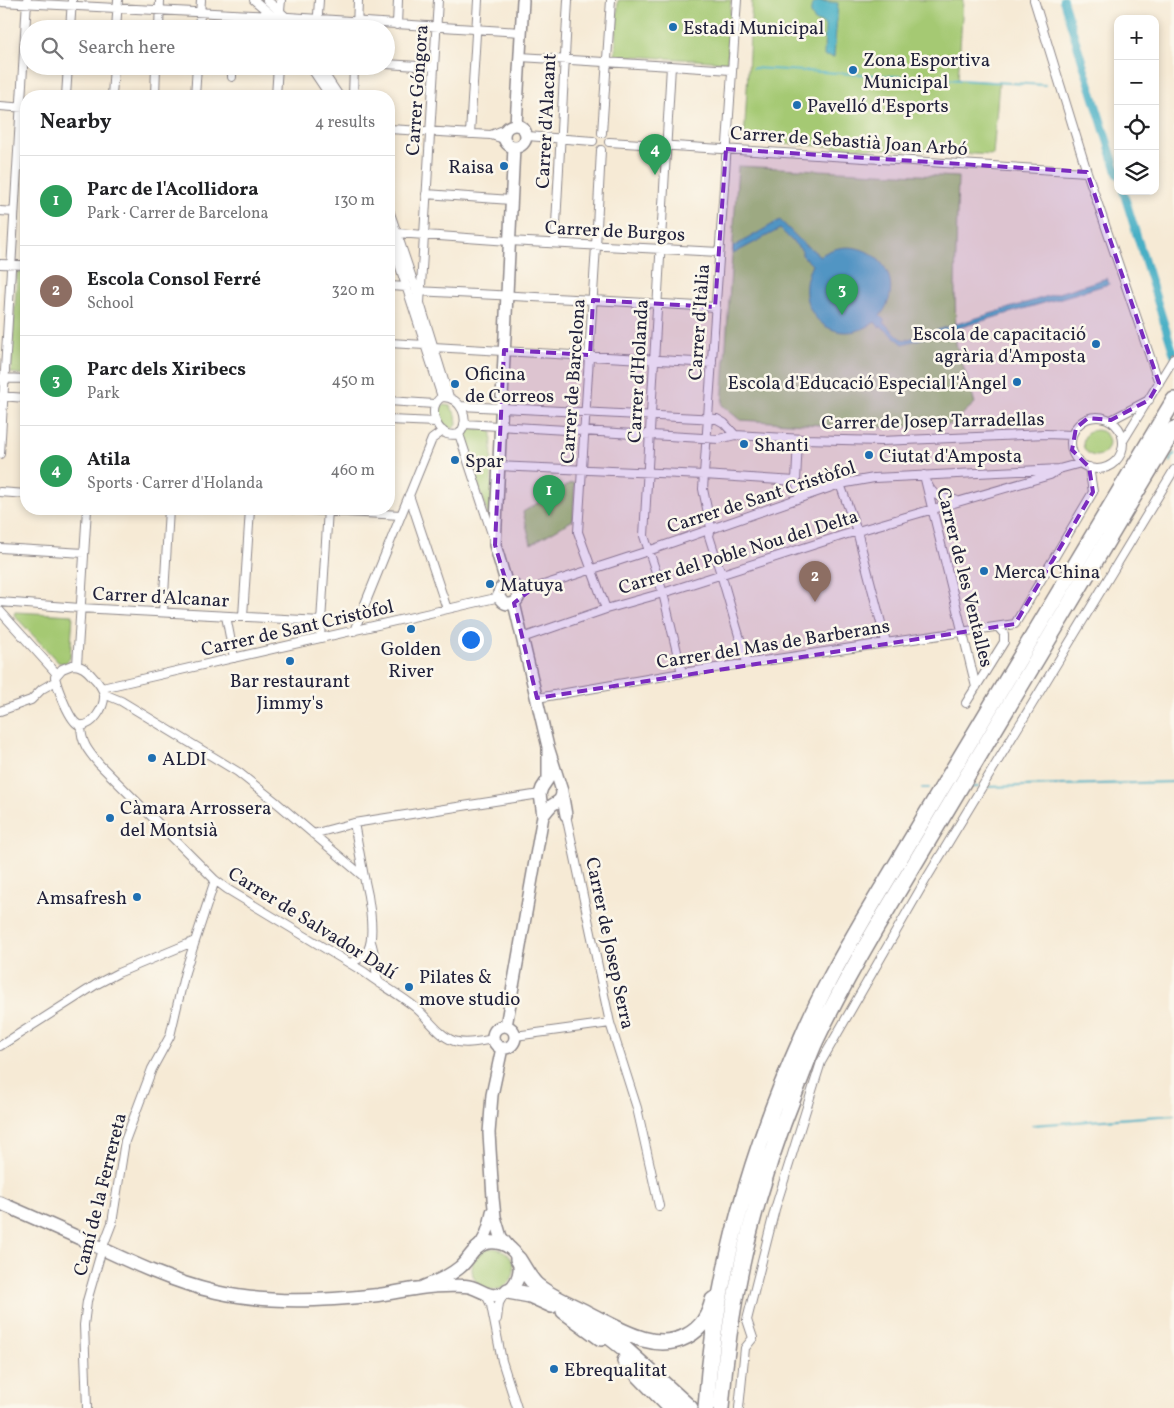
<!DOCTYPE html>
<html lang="en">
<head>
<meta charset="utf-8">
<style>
  body { margin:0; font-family:Vollkorn,serif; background:#f2f2f2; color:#202124 }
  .controls { position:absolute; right:15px; top:15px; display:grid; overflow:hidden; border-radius:10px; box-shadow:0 2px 8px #0003 }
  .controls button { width:45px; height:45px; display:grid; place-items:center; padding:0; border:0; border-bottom:1px solid #e0e0e0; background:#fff; color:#202124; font:25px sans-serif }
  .you { position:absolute; left:470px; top:639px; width:18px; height:18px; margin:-12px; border:4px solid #fff; border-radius:50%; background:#1a73e8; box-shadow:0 0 0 8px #1a73e833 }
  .badge { display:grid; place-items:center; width:32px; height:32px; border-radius:50%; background:#1f6fb2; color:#fff; font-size:16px; font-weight:700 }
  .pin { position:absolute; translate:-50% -41px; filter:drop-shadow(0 1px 2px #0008) }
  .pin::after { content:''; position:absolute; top:26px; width:18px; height:15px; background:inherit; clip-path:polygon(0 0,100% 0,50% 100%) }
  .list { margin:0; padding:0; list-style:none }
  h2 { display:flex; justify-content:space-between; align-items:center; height:65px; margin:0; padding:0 20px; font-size:21px }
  h2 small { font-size:16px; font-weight:400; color:#757577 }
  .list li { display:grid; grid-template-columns:32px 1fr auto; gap:15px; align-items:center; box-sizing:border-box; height:90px; padding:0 20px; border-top:1px solid #e0e0e0 }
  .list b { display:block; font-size:19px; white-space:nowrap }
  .list p { margin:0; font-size:16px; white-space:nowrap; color:#757577 }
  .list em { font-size:16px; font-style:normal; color:#757577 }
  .icon { flex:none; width:28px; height:28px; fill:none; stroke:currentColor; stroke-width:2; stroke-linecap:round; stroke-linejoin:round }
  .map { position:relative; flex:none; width:1174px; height:1408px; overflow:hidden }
  .search { position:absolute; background:#fff; box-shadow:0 2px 8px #0003; left:20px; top:20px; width:375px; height:55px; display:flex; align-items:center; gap:12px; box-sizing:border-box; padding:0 18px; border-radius:28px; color:#757577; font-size:19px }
  .panel { position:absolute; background:#fff; box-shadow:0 2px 8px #0003; left:20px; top:90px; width:375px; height:425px; border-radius:20px }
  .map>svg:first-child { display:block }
  .green { fill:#a5c973; stroke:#647657 }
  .water { fill:#46afc5; stroke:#346880 }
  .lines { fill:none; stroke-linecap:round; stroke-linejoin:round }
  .stream { stroke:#46afc5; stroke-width:2 }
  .canal { stroke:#46afc5; stroke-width:8 }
  .street-casing { stroke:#8c8688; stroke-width:10 }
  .secondary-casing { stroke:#8c8688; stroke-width:14 }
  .primary-casing { stroke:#8c8688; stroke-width:15 }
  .highway-casing { stroke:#8c8688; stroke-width:18 }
  .street { stroke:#fff; stroke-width:8 }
  .secondary { stroke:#fff; stroke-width:11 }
  .primary { stroke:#fff; stroke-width:12 }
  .highway { stroke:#fff; stroke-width:15 }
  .marked { fill:#7b2cbf; fill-opacity:0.2; stroke:#7b2cbf; stroke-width:4; stroke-dasharray:10 6; stroke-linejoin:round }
  .poi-dot { fill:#1f6fb2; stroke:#fbf7ec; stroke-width:2 }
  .labels { text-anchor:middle; stroke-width:5; stroke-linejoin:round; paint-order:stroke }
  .poi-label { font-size:19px; fill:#22223b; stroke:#fbf7ec; text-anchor:start }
  .street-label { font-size:19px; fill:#22223b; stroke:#fbf7ec }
</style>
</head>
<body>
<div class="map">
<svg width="1174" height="1408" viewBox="0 0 1174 1408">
  <rect width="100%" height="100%" fill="#fbf7ec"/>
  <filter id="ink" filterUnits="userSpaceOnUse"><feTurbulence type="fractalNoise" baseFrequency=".02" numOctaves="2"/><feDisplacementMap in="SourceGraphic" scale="10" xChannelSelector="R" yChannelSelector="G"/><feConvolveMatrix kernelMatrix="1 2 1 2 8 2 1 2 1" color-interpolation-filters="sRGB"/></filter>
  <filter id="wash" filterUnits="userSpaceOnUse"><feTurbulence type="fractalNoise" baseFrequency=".0096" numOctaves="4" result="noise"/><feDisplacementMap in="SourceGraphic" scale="20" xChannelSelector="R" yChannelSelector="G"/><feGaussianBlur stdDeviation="1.12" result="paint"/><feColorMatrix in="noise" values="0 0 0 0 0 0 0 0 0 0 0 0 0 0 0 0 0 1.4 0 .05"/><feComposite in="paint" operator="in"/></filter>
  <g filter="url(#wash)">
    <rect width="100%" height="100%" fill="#f6ead5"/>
    <path class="green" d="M618,0H731L727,62L615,55Z
      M752,0H963L958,80L999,82L993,155L744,142Z
      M738,166L958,177L955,287L956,344L975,403L950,425L871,428L740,420L722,405Z
      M17,272H26V375L11,373Z
      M444,405L450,406L456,415L457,424L452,429L446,428L440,420L438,410L441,406Z
      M470,428L492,430L491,524L463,437Z
      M1083 443a13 13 0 1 1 26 0a13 13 0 1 1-26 0Z
      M571,483H575L573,520L531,544L523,512Z
      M15,612L73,615L70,658C67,663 64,664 58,662L14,615Z
      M472 1269a21 21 0 1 1 42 0a21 21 0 1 1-42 0Z"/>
    <path class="water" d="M820,1L838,3L834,57L824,56L825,26L823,23L815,21L811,14C810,7 813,2 820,1Z
      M780,220L806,246L809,247L820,256C863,227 913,275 880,316L885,321L884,323L902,339L905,340L1107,278L1109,284L903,344L881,326L879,327L875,322C833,352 789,309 812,265L802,255V251L780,229L733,254V247Z"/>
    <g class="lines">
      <path class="stream" d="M753,68L1045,85
        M1084,77L1087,76
        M1171,462L1170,460L1174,454
        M971,787H978
        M986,787L1174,782
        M922,788H929
        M1032,1125L1174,1115"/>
      <path class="canal" d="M1063,0L1118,175
        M1123,191L1174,355"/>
    </g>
  </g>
  <g filter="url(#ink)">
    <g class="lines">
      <defs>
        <path id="street" d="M254,0L274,17L284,29
          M267,0L287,18L294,29
          M737,0L703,489L711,528L709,536L721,574L747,663
          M1034,0L1087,172L1159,383
          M0,2L273,16L521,32
          M280,11L281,0
          M397,25L398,0
          M70,29L72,0
          M116,29L118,0
          M159,29L160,0
          M199,29L201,0
          M235,29V15
          M317,29L319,0
          M357,29L358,0
          M520,57L671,66L731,70
          M386,64L434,67
          M310,66L330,96
          M319,66L339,96
          M671,66L644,536L663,593L682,673
          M232,77V66
          M66,96L68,66
          M112,96L114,66
          M155,96L156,66
          M195,96L197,66
          M276,96L278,66
          M353,96L354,66
          M0,106L26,108
          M389,129L491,135L504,139
          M602,133L611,0
          M470,134L478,0
          M491,135L506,129
          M527,136L593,141
          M609,142L1087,172
          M601,150L596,246L578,532L606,609
          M426,194L511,200
          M389,210L415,287L449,397
          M0,211L14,212
          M389,233L442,397
          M397,233L509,241L719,252
          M555,243L568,0
          M0,264L26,265
          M389,286L407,287
          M416,291L593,300L715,307
          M420,303L438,0
          M389,343L425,345
          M433,347L712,363
          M1,378L26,379
          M0,396L26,398
          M442,397C461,396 472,421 459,434C455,435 451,435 447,434C434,428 428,405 442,397Z
          M389,401L434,404
          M461,406L717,419L724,423L735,435
          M1071 443a26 26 0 1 1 52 0a26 26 0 1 1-52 0Z
          M389,420L436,422
          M1111,420L1149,400
          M464,424L719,439L735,435L804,439L881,441L1046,434L1072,435
          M459,434L493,537
          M798,439L796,481L800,497
          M1123,441L1174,358
          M0,454L27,0
          M499,466L704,475L796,481
          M924,475L976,687
          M840,484L857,531L886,642
          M928,485C933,496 942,499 955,500
          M0,492L26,494
          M409,495L447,609
          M290,509L401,515
          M0,548L84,553
          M519,593L648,551L840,484L874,478L1059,469L1081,463
          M0,602L80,608L321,621
          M0,611L57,674
          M163,612L169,509
          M226,616L234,658
          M243,616L250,509
          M354,631L432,439L443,431
          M320,638L328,509
          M522,638L606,609L663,593L844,535L1050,475L1059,469
          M72,665C81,665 86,669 92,676C97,681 103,688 104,695C105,707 92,728 79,725C70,722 57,687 55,677L62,669Z
          M77,665L87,509
          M102,688L500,597
          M104,694L121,701L238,772L277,803L364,877C368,893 376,934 368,950C364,957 357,960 350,963
          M537,698L682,673L1015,624L1093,492L1089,467
          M966,703L1004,642V634L998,627
          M0,711L31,700L42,689L56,681
          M81,725C81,743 88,751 99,764L215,880L227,889L364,972C381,985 399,994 416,1008C428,1018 439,1036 454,1041C466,1045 481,1041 493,1039
          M566,815L610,1023L637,1108L659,1206
          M354,823L364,877
          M313,834L354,823L540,794
          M371,942C376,955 374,970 379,983
          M515,1036L610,1023
          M0,1046L97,984L118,973L195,941
          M484,1294L486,1295L491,1305L502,1361L517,1408
          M497,1319L499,1303L505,1292
          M87,1408L84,1325L87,1301L102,1249L112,1223L125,1141L152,1069L170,1036L185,972L215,880
          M739,1408L745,1348L753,1338L747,1320L775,1209L821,1062L925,881L1174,470"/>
        <path id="secondary" d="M504 136a11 11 0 1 1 22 0a11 11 0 1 1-22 0Z
          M516,125L523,0
          M499 594a10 10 0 1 1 20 0a10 10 0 1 1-20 0Z
          M507,585L495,545L514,147
          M514,603L548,747L562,791C562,799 559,801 552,805C549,808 546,812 543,816
          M562,792L566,815
          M493 1037a11 11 0 1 1 22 0a11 11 0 1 1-22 0Z
          M506,1026L543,816L540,794L542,788L548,779V747
          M502,1048L492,1095L489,1133L493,1198L495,1217L501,1237L510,1248
          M477,1248C486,1240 490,1224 492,1212"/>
        <path id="primary" d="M0,1203C30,1216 60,1229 90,1243C130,1262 172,1282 216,1292C269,1304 324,1301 378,1295C400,1292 422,1286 445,1286C454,1286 463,1285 471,1287C484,1291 489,1299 503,1293C519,1287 525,1265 514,1252C505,1241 488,1239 477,1248C470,1254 466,1263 459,1268C448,1277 436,1282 423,1287"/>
        <path id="highway" d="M518,1259C524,1268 528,1277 536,1285C550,1297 569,1304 586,1313C615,1327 654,1354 687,1336C702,1328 709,1316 713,1300
          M508,1291L530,1295L552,1305
          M564,1311L601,1338
          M597,1327L625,1349L690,1408
          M625,1361L671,1408
          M706,1408C714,1280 750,1154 802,1037C819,996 841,958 863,920L1174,400
          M721,1408C729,1297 756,1188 798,1085C804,1070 809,1055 816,1040C834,1002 854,966 875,930L1174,429"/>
      </defs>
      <use href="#street" class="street-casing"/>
      <use href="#secondary" class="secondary-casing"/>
      <use href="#primary" class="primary-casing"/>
      <use href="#highway" class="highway-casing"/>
      <use href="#street" class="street"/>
      <use href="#secondary" class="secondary"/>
      <use href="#primary" class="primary"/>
      <use href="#highway" class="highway"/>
    </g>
  </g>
  <path class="marked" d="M726,149L1087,172L1159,383L1149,400L1111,420L1088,418L1076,428L1072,450L1089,467L1093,492L1015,624L537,698L514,603L541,582L507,585L495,545L504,350L590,355L593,300L715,307Z"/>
  <g class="poi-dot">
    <circle cx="673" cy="27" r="5"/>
    <circle cx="853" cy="70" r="5"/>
    <circle cx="797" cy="105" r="5"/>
    <circle cx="504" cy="166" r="5"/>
    <circle cx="1096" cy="344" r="5"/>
    <circle cx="1017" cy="382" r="5"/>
    <circle cx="455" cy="384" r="5"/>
    <circle cx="744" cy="444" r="5"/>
    <circle cx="869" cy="455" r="5"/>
    <circle cx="455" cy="460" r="5"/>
    <circle cx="984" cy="571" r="5"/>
    <circle cx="490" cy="584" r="5"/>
    <circle cx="411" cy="629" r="5"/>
    <circle cx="290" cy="661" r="5"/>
    <circle cx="152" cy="758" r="5"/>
    <circle cx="110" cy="818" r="5"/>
    <circle cx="137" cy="897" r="5"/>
    <circle cx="409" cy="987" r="5"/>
    <circle cx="554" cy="1369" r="5"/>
  </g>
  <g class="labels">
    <g class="poi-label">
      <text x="683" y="34">Estadi Municipal</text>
      <text x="863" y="66">Zona Esportiva<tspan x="863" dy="22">Municipal</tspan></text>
      <text x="807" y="112">Pavelló d'Esports</text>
      <text x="494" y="173" text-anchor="end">Raisa</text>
      <text x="1086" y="340" text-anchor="end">Escola de capacitació<tspan x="1086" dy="22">agrària d'Amposta</tspan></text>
      <text x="465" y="380">Oficina<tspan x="465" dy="22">de Correos</tspan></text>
      <text x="1007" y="389" text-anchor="end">Escola d'Educació Especial l'Àngel</text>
      <text x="754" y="451">Shanti</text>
      <text x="879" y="462">Ciutat d'Amposta</text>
      <text x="465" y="467">Spar</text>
      <text x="994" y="578">Merca China</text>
      <text x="500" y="591">Matuya</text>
      <text x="411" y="655" text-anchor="middle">Golden<tspan x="411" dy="22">River</tspan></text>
      <text x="290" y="687" text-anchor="middle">Bar restaurant<tspan x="290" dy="22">Jimmy's</tspan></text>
      <text x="162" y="765">ALDI</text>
      <text x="120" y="814">Càmara Arrossera<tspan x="120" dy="22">del Montsià</tspan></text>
      <text x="127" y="904" text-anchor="end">Amsafresh</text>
      <text x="419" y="983">Pilates &amp;<tspan x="419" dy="22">move studio</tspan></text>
      <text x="564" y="1376">Ebrequalitat</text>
    </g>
    <g class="street-label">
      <text transform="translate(416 90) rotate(-86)" y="7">Carrer Góngora</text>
      <text transform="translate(545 121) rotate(-87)" y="7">Carrer d'Alacant</text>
      <text transform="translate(849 140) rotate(4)" y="7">Carrer de Sebastià Joan Arbó</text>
      <text transform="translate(615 230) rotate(3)" y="7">Carrer de Burgos</text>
      <text transform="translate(698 322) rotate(-86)" y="7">Carrer d'Itàlia</text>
      <text transform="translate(637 371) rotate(-87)" y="7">Carrer d'Holanda</text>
      <text transform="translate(572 381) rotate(-86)" y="7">Carrer de Barcelona</text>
      <text transform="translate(933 420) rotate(-1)" y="7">Carrer de Josep Tarradellas</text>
      <text transform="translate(761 496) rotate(-18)" y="7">Carrer de Sant Cristòfol</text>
      <text transform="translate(738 551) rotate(-17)" y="7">Carrer del Poble Nou del Delta</text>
      <text transform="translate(966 577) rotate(76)" y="7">Carrer de les Ventalles</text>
      <text transform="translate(161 596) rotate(3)" y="7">Carrer d'Alcanar</text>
      <text transform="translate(297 627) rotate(-13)" y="7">Carrer de Sant Cristòfol</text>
      <text transform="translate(773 643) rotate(-9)" y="7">Carrer del Mas de Barberans</text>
      <text transform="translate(313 922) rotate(32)" y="7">Carrer de Salvador Dalí</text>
      <text transform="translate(611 943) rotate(78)" y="7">Carrer de Josep Serra</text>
      <text transform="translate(99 1194) rotate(-76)" y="7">Camí de la Ferrereta</text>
    </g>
  </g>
</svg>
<div class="controls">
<button>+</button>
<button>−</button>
<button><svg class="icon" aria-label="locate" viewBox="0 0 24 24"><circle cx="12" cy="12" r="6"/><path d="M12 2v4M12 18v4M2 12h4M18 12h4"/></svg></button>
<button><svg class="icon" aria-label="layers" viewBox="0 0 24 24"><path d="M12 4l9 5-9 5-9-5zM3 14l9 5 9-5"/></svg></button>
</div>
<div class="you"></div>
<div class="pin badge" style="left:549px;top:516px;background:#2e9e5b">1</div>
<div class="pin badge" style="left:815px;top:602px;background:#8d6e63">2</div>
<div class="pin badge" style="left:842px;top:315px;background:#2e9e5b">3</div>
<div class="pin badge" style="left:655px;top:175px;background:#2e9e5b">4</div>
<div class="search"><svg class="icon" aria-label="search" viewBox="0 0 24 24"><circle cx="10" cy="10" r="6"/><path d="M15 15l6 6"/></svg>Search here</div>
<section class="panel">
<h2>Nearby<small>4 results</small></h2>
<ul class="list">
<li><span class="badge" style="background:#2e9e5b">1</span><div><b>Parc de l'Acollidora</b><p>Park · Carrer de Barcelona</p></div><em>130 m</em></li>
<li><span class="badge" style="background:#8d6e63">2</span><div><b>Escola Consol Ferré</b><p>School</p></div><em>320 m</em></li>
<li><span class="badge" style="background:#2e9e5b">3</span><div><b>Parc dels Xiribecs</b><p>Park</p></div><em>450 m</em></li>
<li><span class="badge" style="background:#2e9e5b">4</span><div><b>Atila</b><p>Sports · Carrer d'Holanda</p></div><em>460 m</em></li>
</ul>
</section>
</div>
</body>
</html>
